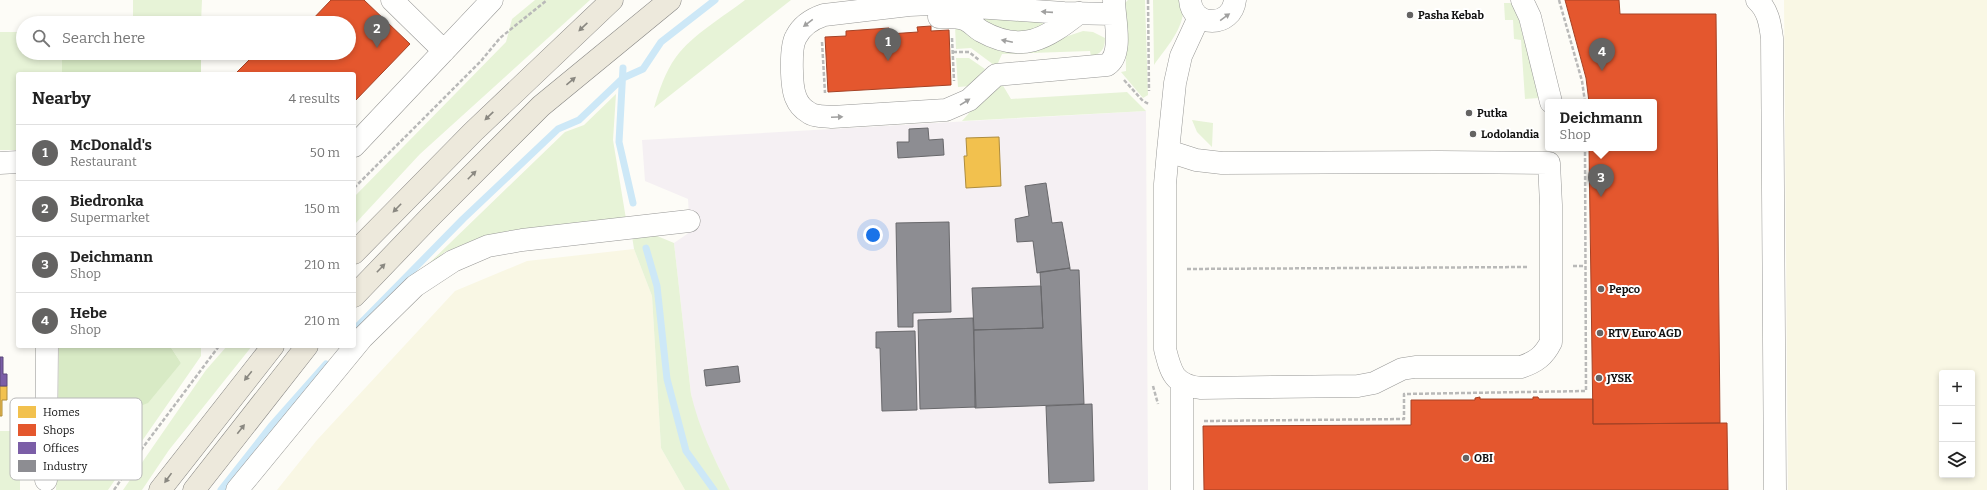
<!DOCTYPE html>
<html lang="en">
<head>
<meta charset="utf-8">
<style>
  body { margin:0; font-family:Bitter,serif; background:#f6f6f6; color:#222 }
  .controls { position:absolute; right:12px; bottom:12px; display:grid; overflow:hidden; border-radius:4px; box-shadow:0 2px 6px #0003 }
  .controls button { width:36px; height:36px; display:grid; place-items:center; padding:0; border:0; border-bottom:1px solid #e0e0e0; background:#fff; color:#222; font:20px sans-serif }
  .you { position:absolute; left:873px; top:235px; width:14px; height:14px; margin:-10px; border:3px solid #fff; border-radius:50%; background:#1a73e8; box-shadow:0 0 0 6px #1a73e833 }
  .badge { display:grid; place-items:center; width:26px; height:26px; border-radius:50%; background:#646362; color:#fff; font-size:13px; font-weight:700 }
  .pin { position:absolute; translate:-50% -33px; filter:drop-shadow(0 1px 2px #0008) }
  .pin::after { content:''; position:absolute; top:21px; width:14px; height:12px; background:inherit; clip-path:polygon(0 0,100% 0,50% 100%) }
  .popup { position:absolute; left:1545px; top:99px; width:112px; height:52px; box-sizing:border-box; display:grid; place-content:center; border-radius:4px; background:#fff; filter:drop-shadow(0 1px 3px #0005); font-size:13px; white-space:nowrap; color:#767676 }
  .popup b { font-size:15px; color:#222 }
  .popup::after { content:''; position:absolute; left:50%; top:100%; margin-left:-8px; border:8px solid transparent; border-top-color:#fff }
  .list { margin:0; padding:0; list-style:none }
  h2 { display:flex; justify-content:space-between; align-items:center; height:52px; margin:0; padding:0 16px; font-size:17px }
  h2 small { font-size:13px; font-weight:400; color:#767676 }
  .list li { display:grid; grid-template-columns:26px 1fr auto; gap:12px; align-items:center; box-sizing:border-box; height:56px; padding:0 16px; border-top:1px solid #e0e0e0 }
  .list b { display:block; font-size:15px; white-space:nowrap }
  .list p { margin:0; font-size:13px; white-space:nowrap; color:#767676 }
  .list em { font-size:13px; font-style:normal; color:#767676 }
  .icon { flex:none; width:22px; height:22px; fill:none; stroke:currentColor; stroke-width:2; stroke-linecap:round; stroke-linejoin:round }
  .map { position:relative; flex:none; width:1987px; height:490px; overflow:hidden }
  .search { position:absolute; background:#fff; box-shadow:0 2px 6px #0003; left:16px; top:16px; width:340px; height:44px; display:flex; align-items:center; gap:10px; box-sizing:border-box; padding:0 14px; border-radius:22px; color:#767676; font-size:15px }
  .panel { position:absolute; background:#fff; box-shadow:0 2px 6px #0003; left:16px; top:72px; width:340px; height:276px; border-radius:4px }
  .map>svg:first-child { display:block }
  .industrial { fill:#f5f0f3 }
  .farmland { fill:#f9f7e4; fill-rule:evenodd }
  .green { fill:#e7f3d7 }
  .forest { fill:#d8eac5 }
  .homes { fill:#f2c14e; stroke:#ae8c3c }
  .shops { fill:#e4572e; stroke:#a54225 }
  .offices { fill:#7b5ea7; stroke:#5b477a }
  .industry { fill:#8d8d92; stroke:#68686b }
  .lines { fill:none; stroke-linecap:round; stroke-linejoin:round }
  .stream { stroke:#cde8f7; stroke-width:7 }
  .minor-casing { stroke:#979795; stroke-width:23 }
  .major-casing { stroke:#858482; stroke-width:23 }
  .path { stroke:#b9b9b8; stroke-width:2.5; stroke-dasharray:4 2; stroke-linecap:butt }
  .minor { stroke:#fffffe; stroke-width:22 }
  .major { stroke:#ede9dc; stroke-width:22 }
  .oneway { fill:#a0a09f }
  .oneway2 { fill:#8a8881 }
  .poi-dot { fill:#646362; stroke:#fff; stroke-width:1.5 }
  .labels { text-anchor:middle; stroke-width:4; stroke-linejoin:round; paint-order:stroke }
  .poi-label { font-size:11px; font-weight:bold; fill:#111; stroke:#fff; text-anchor:start }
  .key { fill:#fff; stroke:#b8b8b8; stroke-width:1 }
  .key-label { font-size:11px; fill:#111 }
</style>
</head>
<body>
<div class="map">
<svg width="1987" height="490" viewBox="0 0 1987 490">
  <rect width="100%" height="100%" fill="#fdfcf7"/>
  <path class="industrial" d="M1146,111L1148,490H730L707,444L696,418L691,394L674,243L690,232L688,199L645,181L642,140Z"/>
  <path class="farmland" d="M1784,0H1987V490H1788ZM1942,373H1972V475H1942Z
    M634,249L652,296L661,448L685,490H277L317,440L455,291L527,261Z"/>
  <path class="green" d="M133,0H202L201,23H133Z
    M535,0H590L420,154L354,225V197L506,42L512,19Z
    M745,0H791L654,108C659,91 665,72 676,57C692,35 723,17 745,0Z
    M1128,0H1145L1148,95L1143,98L1121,72L1126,71L1125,3Z
    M1153,0H1183C1187,26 1168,45 1154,65Z
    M1504,3H1512L1516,8L1539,98L1525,99L1521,40L1514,39L1513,20H1505Z
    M972,15L1044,22L1038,30L1011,35Z
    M955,26L1038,46L1083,31L1093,32L1105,38C1105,50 1101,53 1091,57L1090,51L1002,54L998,63L994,65L971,48L956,49Z
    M0,32H23V53H62V74H18V150H0Z
    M956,58H969L985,69L971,86L958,87Z
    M999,79L1011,99L1127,92L1146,111L962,121Z
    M616,94L613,140L626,219L515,230L481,237L445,252L419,273L565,132L584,125Z
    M1192,120L1213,123L1212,147L1197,132Z
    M650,233L674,243L691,394C699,429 714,458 730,490H685L661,448L652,296L634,249L632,236Z
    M170,346H201V356L108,490H56L58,412L98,422L181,363Z
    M227,346H252L169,450L142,490H123L206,370Z
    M0,431H35V446L20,451V490H0Z"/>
  <path class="forest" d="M62,53H201V74H62Z
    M59,346H170L181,363L148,403L98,422L58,412Z"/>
  <path class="homes" d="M999,137L1001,186L966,188L964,156H967L966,138Z
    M0,386H7V400H2V416H0Z"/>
  <path class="shops" d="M331,0H364L410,44L354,102V74H235L256,53H349V23H309Z
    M1565,0H1619L1620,14H1716L1720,423L1593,424L1589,148H1654V102H1589L1586,78Z
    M931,26V31L949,30L951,85L828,92L825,37L846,36V31L889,28V34L918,32L917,27Z
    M1480,397V399H1533V397H1538L1539,399H1593V424L1727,423L1728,490H1204L1203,426L1411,425V400H1475V398Z"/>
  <path class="offices" d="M0,357H3V374H7V386H0Z"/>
  <path class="industry" d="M928,128L929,140L943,139L944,155L898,158L897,142H909V129Z
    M1046,183L1052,223L1062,222L1070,268L1037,273L1033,241L1017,242L1015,219L1029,216L1025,186Z
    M949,222L951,312L913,313V327H898L896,223Z
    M1070,268V270H1079L1084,404L975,408L974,330L1043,328L1040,272Z
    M1041,286L1043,328L974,330L972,288Z
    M973,318L976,407L920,409L918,320Z
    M915,331L917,410L882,411L880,348H876V332Z
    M738,366L740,382L706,386L704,370Z
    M1092,404L1094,481L1049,483L1046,406Z"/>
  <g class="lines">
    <path class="stream" d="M623,68L619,142L633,203
      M646,248L657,286L667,379L686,451L714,490
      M354,330L463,219L558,129L579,120L623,78L643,69L661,42L715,0
      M221,490L272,425L326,364"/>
    <defs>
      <path id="minor" d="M392,0L444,51
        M1190,0C1192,28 1232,28 1235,0
        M1522,0L1530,17L1551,102
        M1757,0C1768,10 1770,23 1772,38L1775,490
        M1114,14L1064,13L932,4L909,5L824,15C812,19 802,25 796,37C790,47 791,87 796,98C798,103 803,109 808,112C814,117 824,116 832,117L946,110L969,100L996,75L1107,65C1124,54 1114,18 1114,0
        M939,17C948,17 958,16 966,20C972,23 976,28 981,31C1022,54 1046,39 1079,13
        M354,146L492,0
        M1168,151L1196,160L1222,163L1439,162L1549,163L1551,205V342C1544,356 1536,362 1521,367H1415L1402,369L1374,383L1358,386L1201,388C1174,385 1171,373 1165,349V184Z
        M1168,151L1175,83L1181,56L1199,17
        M0,163L18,162
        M46,480L47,346
        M237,490L362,338L415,286L453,261L488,246L522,240L689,221
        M1182,490V383"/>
      <path id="major" d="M354,253L473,132L612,0
        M354,296L430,217L541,106L670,0
        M160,490L273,346
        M194,490L307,346"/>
    </defs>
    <use href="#minor" class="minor-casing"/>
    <use href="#major" class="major-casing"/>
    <path class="path" d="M1148,0L1149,91
      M1559,0L1582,81L1585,102
      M952,38L954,81
      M822,42L825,93
      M953,52H969L979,60
      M1124,80L1143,101L1149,104
      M354,188L481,61L500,38L547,0
      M1573,266H1585
      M1187,269L1528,267
      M1153,386L1158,404
      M1204,421L1404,419V394L1586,391L1585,148
      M114,490L138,454L219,346"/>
    <use href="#minor" class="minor"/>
    <use href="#major" class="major"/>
  </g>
  <defs><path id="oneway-solid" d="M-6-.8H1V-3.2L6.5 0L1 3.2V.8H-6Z"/></defs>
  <g class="oneway">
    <use href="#oneway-solid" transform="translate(1047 12) rotate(-176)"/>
    <use href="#oneway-solid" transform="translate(1225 17) rotate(-36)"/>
    <use href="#oneway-solid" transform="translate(808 23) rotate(143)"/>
    <use href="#oneway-solid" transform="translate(1007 41) rotate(-168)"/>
    <use href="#oneway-solid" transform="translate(965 102) rotate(-32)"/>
    <use href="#oneway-solid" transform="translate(837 117) rotate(-3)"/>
  </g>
  <g class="oneway2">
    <use href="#oneway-solid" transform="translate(583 27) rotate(137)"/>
    <use href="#oneway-solid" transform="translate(571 81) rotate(-40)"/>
    <use href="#oneway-solid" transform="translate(489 116) rotate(136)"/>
    <use href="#oneway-solid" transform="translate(472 175) rotate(-45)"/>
    <use href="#oneway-solid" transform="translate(397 208) rotate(134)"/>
    <use href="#oneway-solid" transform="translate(381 268) rotate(-46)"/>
    <use href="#oneway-solid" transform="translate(248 376) rotate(129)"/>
    <use href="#oneway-solid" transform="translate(241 429) rotate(-52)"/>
    <use href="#oneway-solid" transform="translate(168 478) rotate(126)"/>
  </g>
  <g class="poi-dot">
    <circle cx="1410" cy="15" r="4"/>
    <circle cx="1469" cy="113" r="4"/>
    <circle cx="1473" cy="134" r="4"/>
    <circle cx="1601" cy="289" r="4"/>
    <circle cx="1600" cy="333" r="4"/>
    <circle cx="1599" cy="378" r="4"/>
    <circle cx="1466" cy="458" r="4"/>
  </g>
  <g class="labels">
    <g class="poi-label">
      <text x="1418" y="19">Pasha Kebab</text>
      <text x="1477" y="117">Putka</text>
      <text x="1481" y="138">Lodolandia</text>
      <text x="1609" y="293">Pepco</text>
      <text x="1608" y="337">RTV Euro AGD</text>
      <text x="1607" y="382">JYSK</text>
      <text x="1474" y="462">OBI</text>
    </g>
  </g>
  <rect x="10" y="398" width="132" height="82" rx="6" class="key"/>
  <rect x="18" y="406" width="18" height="12" fill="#f2c14e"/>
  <rect x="18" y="424" width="18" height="12" fill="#e4572e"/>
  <rect x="18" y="442" width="18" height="12" fill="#7b5ea7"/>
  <rect x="18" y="460" width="18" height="12" fill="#8d8d92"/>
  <g class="key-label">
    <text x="43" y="416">Homes</text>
    <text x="43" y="434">Shops</text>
    <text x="43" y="452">Offices</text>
    <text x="43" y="470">Industry</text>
  </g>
</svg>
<div class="controls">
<button>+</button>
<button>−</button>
<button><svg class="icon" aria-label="layers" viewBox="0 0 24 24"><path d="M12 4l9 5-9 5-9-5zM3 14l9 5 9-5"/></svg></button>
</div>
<div class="you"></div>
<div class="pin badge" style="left:888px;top:61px">1</div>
<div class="pin badge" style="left:377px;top:48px">2</div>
<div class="pin badge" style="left:1601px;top:197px">3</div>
<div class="popup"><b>Deichmann</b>Shop</div>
<div class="pin badge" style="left:1602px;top:71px">4</div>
<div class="search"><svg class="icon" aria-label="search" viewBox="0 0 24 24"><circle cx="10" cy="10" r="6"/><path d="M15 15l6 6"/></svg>Search here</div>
<section class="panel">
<h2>Nearby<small>4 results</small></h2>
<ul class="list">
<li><span class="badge">1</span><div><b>McDonald's</b><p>Restaurant</p></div><em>50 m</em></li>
<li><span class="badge">2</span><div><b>Biedronka</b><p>Supermarket</p></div><em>150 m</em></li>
<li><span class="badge">3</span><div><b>Deichmann</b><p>Shop</p></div><em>210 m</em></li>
<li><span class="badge">4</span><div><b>Hebe</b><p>Shop</p></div><em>210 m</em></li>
</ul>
</section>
</div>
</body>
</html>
